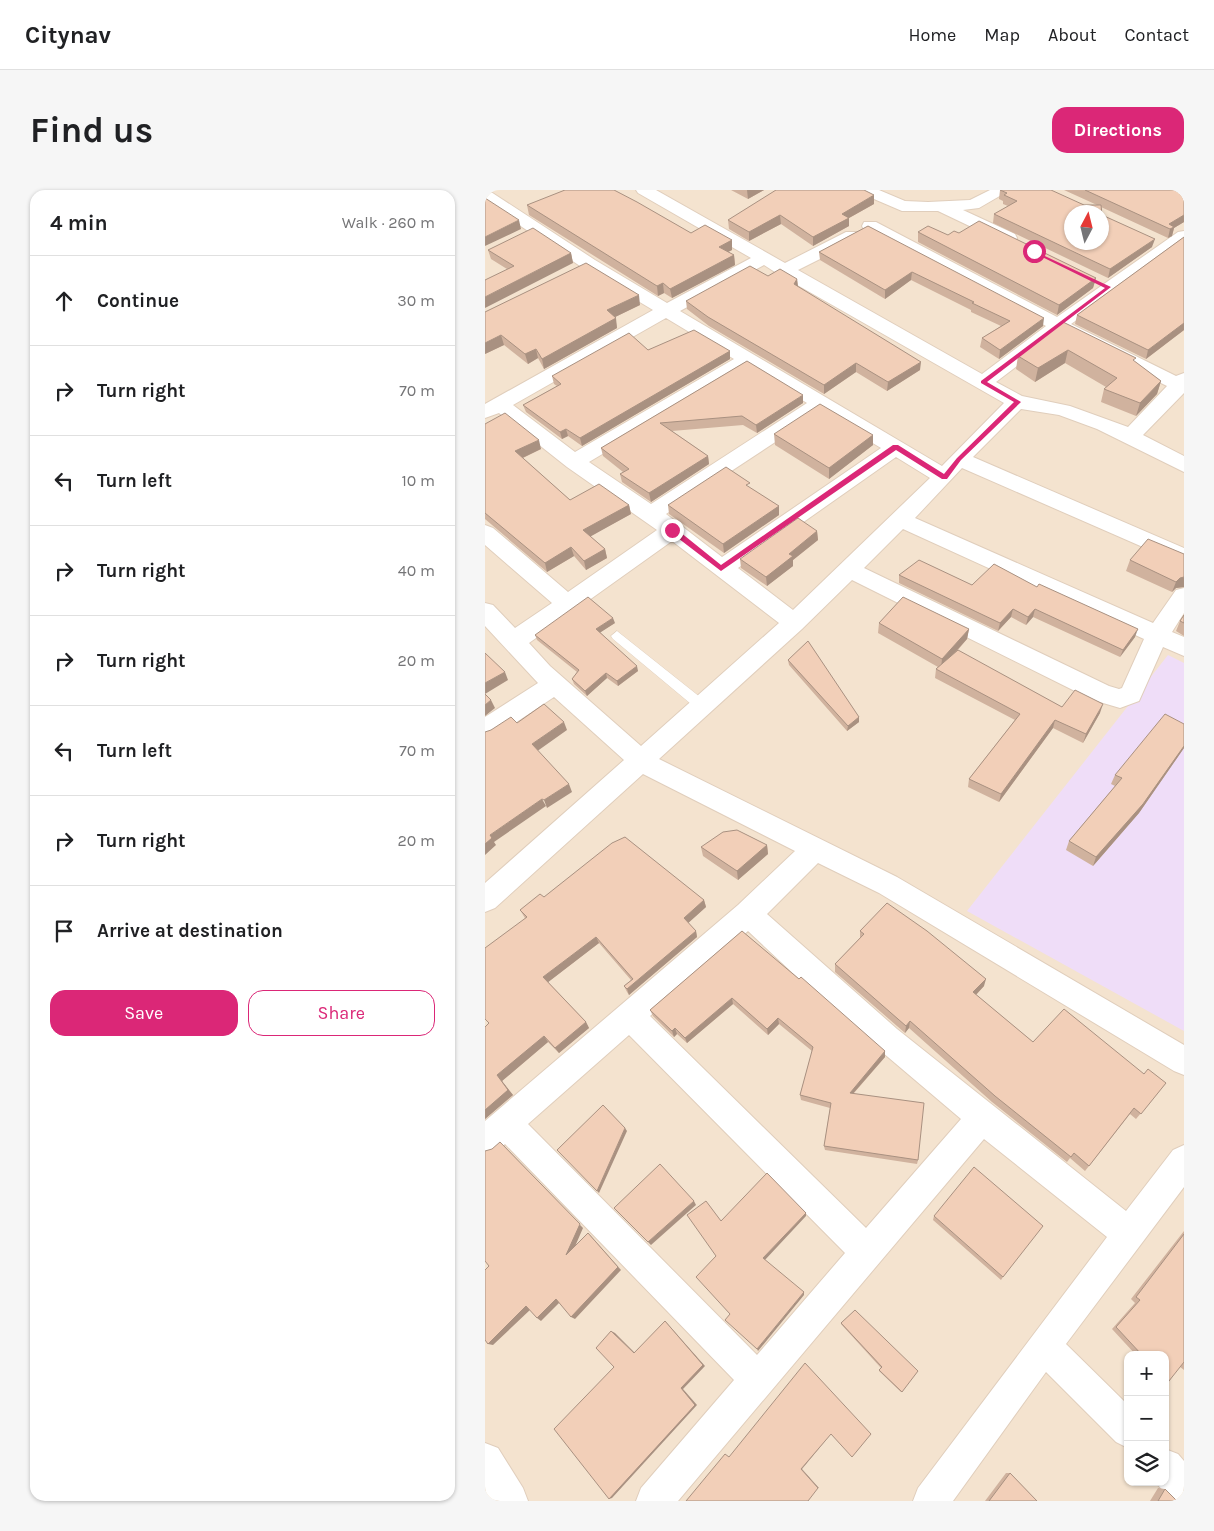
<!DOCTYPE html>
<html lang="en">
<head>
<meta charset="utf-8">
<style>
  body { margin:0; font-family:Karla,sans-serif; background:#f6f6f6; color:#202124 }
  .controls { position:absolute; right:15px; bottom:15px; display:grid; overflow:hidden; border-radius:10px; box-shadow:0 1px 4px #0004 }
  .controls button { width:45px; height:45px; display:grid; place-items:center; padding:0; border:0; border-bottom:1px solid #e0e0e0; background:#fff; color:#202124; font:25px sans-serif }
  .compass { position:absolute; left:579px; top:15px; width:45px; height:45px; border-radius:50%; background:#fff; box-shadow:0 1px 4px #0004; rotate:7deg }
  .stop { position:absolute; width:15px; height:15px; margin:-11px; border:4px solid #db2777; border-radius:50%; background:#fff }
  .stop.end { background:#db2777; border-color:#fff; box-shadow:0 1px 5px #0008 }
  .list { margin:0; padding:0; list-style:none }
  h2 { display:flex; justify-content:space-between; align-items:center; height:65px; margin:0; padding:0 20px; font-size:21px }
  h2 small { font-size:16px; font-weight:400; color:#757577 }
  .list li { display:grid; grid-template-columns:32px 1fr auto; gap:15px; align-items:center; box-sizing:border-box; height:90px; padding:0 20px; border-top:1px solid #e0e0e0 }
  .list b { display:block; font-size:19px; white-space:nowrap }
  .list em { font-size:16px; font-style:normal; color:#757577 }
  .actions { display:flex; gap:10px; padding:15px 20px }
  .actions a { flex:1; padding:11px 0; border:1px solid #db2777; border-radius:15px; text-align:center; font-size:18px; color:#db2777 }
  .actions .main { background:#db2777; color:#fff }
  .icon { flex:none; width:28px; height:28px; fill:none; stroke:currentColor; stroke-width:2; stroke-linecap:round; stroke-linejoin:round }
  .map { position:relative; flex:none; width:699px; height:1311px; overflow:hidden; border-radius:15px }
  header { display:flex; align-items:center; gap:30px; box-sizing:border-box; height:70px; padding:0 25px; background:#fff; border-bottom:1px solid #e0e0e0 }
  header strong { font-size:24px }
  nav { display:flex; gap:28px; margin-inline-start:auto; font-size:18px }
  .intro { display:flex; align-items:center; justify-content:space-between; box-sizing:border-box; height:120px; padding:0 30px }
  h1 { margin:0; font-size:35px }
  .button { padding:12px 22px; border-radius:15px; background:#db2777; color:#fff; font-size:18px; font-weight:700 }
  main { display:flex; gap:30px; padding:0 30px }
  aside { flex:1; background:#fff; border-radius:15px; box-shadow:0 1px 4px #0004 }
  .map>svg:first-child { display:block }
  .residential { fill:#f4e3cf; fill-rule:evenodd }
  .education { fill:#efddf8 }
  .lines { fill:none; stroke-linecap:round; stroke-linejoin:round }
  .service-casing { stroke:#e0cebc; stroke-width:1 }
  .minor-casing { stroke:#e0cebc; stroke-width:2 }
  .service { fill:#fff; fill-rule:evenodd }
  .minor { fill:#fff; fill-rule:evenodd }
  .wall { fill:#d0b29e }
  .shaded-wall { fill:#a99181 }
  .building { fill:#f2cfb8; stroke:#a99181; fill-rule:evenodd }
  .route { fill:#db2777 }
</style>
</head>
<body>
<header>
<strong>Citynav</strong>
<nav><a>Home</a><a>Map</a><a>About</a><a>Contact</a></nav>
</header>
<div class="intro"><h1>Find us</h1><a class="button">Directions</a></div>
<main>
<aside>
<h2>4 min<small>Walk · 260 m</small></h2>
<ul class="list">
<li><svg class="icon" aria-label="ahead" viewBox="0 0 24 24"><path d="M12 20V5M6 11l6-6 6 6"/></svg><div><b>Continue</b></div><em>30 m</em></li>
<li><svg class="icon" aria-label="right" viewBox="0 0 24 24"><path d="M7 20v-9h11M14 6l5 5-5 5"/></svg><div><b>Turn right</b></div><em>70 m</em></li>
<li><svg class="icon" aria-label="left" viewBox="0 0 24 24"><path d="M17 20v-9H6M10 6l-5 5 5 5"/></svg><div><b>Turn left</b></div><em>10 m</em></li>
<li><svg class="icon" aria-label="right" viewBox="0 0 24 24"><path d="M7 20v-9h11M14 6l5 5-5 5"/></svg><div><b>Turn right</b></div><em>40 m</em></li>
<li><svg class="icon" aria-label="right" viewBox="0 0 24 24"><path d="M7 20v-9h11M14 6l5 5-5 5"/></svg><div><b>Turn right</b></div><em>20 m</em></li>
<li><svg class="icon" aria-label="left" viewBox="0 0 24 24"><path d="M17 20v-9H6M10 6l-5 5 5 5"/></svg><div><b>Turn left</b></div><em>70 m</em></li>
<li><svg class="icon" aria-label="right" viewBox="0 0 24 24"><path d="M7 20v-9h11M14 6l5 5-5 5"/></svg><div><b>Turn right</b></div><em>20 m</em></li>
<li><svg class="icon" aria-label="arrive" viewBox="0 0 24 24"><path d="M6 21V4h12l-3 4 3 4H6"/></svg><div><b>Arrive at destination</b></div></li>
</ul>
<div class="actions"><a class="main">Save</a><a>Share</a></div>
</aside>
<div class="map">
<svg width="699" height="1311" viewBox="0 0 699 1311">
  <rect width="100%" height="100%" fill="#fcf2e0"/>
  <path class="residential" d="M0,0H699V1311H0ZM586,22H616V52H586ZM643,1165H680V1292H643Z"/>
  <path class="education" d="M683,465L699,473V841L482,721Z"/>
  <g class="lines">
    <defs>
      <path id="service" d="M132,441L220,511L222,515L220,519H212L128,449L126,446Z"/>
      <path id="minor" d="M0,0L6,2L110,70L182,113L266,68L153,3L151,0H171L300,73L361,42H373L375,46L373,50L313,80L497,184L561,136L379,40L377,36L379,32H391L572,127L693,42L699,41V54L586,134L691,186L699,183V203L658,245L699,266V282L612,239L574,225L536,219L488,267L699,358V375L477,278L430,328L668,433L691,400L699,398V423L687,442L699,447V466L678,457L654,511L635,518L608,510L367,390L317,439L174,569L412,687L699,855V885L689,881L394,703L333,673L282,724L412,839L641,1021L688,960L699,955V997L581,1154L643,1215V1258L631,1252L561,1182L468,1311H428L433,1298L622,1047L499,949L193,1311H151L156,1298L249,1190L20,954L11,962L0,966V931L253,715L310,661L158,584L10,718L0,722V693L139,570L69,507L9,547L0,550V527L53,493L0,436V413L8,415L30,438L67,413L0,355V335L8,338L83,402L172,340L82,277L14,223L0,228V214L168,120L98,78L0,12ZM279,75L293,84L519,213L457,276L195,121ZM181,128L249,169L90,262L28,215ZM575,143L682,196L643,237L585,216L537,206L511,192ZM263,177L322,213L166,314L104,272ZM336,222L396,258L237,367L181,324ZM411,267L445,288L308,420L253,378ZM418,339L659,449L637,498L634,499L624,496L379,378ZM187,351L294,433L156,556L65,476L44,453ZM263,741L344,817L476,929L381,1038L165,826ZM144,845L360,1063L272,1165L43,934Z
        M373,0H394L420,11L443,12L485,10L505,0H525L494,18L478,20L530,44L532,48L530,52H518L453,21H417L375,3Z
        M0,1253L13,1258L38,1298L43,1311H4L0,1304Z
        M680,1259L693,1264L699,1271V1311L686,1309L670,1292H680Z"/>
    </defs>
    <use href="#service" class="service-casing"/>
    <use href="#minor" class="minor-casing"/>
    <use href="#service" class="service"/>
    <use href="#minor" class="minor"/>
  </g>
  <path class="wall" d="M246,0H279L263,9Z
    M515,0L599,15H612L579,0H677L699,5V32L689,38L687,46L683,48L616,17L617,25L667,57L623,88L508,33L509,24L523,16L518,14V11L514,9Z
    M389,14L364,28V36L328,56L296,34L264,51L244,39L243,30Z
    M42,15L247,50V60L243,62L249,65L250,75L187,108L179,103L173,106L44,25Z
    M383,36L558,136L514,169L495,157L497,148L516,136L486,122V120L426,90L400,109L335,70L334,62Z
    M433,42L463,45L474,43L611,88L608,98L572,125L433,52Z
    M699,47V140L661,169L590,134L592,125Z
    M3,60L86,63L88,73L22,79L6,69Z
    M283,86L312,89L313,97L435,180L402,201L371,182L339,204L224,136L202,119L201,111Z
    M155,115L130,127L132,138L59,179L53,168L43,174L19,155L0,164V122Z
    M578,132L650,172L676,191L672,204L651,226L616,212L619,199L621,197L580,173L550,192L531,179L533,166Z
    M163,160L245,161V169L97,256L83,246L77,249L41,222L38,215L72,196L69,194L67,186Z
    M262,171L318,213L272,243L258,235L187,241L223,266L224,274L166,312L137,292L135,284L138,282L118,266L116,258Z
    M0,234L56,259L38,268L85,310L144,315L146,324L105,346L120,359L122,368L101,380L89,366L62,382L0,329Z
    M289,244L388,245V255L344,289L290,255Z
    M265,298L294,316V325L239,363L184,324L183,315Z
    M332,341L333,350L308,370V376L282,396L256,378L255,369Z
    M699,364V397L691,398L687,402L641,381L645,370Z
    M414,385L487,395L552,397L650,447L635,467L548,427L541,435L526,427L513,441L414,393Z
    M699,425V446L691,441L695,431Z
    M130,433L115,442L153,481L133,496L122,488L102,506L89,494L87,489L92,482L52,450L50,445Z
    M394,433L484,439L482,449L472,461L577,517L615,523L598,553L568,538L514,612L483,597L484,589L530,530L450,488L451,479L453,477L393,443Z
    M303,470L374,527V532L362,541L304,475Z
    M699,534V558L654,623L608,676L581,660L584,651L630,596L626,594L630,585Z
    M282,655L283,664L253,690L218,666L216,657Z
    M59,707L219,710L221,717L203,733L211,741L212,747L144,805L142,802L139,796L146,790L114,753L63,792L101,832L104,838L74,863L63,852L17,891L28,905L0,929V837L4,833L40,728L35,720Z
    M257,741L400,867L369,903L433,970L432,974L340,960L339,956L345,918L316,910L315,905L327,861L294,834L283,845L248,814L202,853L192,844L189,847L168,826L165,820Z
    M375,741L499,796L491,805L548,852L659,884L681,893L651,929L645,924L600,981L585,968L582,972L507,912L424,838L420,843L350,782V774L375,748Z
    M449,1026L518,1087L516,1090L448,1030Z
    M699,1041V1180L680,1165H651L627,1139L650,1113L646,1109Z
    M356,1133L433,1181L416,1202L394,1181L396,1178L356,1134Z
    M521,1283H525L552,1311H500Z
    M673,1298L680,1299L692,1311H665Z"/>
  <path class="shaded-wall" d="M262,0H279L263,9Z
    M389,5V14L364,28V36L328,56V47L357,24Z
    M295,25L296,34L264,51V42Z
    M699,25V32L689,38L687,46L683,48L685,39L684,34Z
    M34,30L36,39L0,56V47Z
    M670,49L667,57L623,88L625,79Z
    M247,50V60L235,66L234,57Z
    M86,63L88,73L0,118V107Z
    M249,65L250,75L187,108L185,99Z
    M427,82L426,90L400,109V100Z
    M611,88L608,98L572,125L574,115Z
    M312,89L313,97L309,94Z
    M178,93L179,103L173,106L172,96Z
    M154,105L155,115L124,130L122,120Z
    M131,128L132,138L59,179L57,169Z
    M559,128L558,136L514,169L515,160Z
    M699,133V140L661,169L663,160Z
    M16,145L19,155L0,164V153Z
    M51,159L53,168L43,174L40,164Z
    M583,160L580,173L550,192L553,178Z
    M245,161V169L97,256L95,248Z
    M436,172L435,180L402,201L403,192Z
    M371,173V182L339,204V195Z
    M676,191L672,204L651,226L655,213Z
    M318,205V213L272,243L271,235Z
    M81,239L83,246L77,249L75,242Z
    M388,245V255L344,289V278Z
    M54,250L56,259L33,270L30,261Z
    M223,266L224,274L166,312L164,303Z
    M144,315L146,324L101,349L98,340Z
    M294,316V325L239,363L238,354Z
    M332,341L333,350L308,370V376L282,396L281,387L304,364Z
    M86,357L89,366L62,382L60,373Z
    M120,359L122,368L101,380L99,371Z
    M699,387V397L691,398L687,402L691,392L695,388Z
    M528,419L526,427L513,441L515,433Z
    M550,419L548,427L541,435L543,427Z
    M128,428L130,433L113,444L111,439Z
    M484,439L482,449L456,478L457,469Z
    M653,439L650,447L635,467L638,460Z
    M152,476L153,481L133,496L132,491Z
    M20,482L23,490L0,504V493Z
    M121,483L122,488L102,506L100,501Z
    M6,510L10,518L0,526V515Z
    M618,514L615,523L598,553L601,544Z
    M374,527V532L362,541L363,536Z
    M570,530L568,538L514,612L516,604Z
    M79,532L82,540L51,562L47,554Z
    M699,556V558L654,623L608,676L611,667Z
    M84,594L87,602L62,618L59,610Z
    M57,609L61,616L9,652L11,655L0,665V654L5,645Z
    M282,655L283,664L253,690L252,681Z
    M219,710L221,717L201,735L199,728Z
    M211,741L212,747L144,805L142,799Z
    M111,747L114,753L62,793L58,787Z
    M501,789L499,796L486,810L488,802Z
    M247,808L248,814L202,853L200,848Z
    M293,828L294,834L283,845L282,839Z
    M425,831L424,838L420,843L421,836Z
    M101,832L104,838L74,863L70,858Z
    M190,838L192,844L189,847L187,841Z
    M59,846L63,852L17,891L28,905L0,929V920L12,885Z
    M400,861V867L365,907V903Z
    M140,938L142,941L114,1003L112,1001Z
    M15,952L98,1038L85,1068L81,1065Z
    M209,1011L211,1015L166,1055L163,1052Z
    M321,1023V1026L279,1071L278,1068Z
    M103,1043L136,1080L90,1129L86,1127Z
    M319,1102V1105L273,1161L272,1159Z
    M71,1109L75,1112L56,1131L52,1128Z
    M41,1116L46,1119L8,1155L3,1154Z
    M180,1131L220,1176L198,1199L212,1215L127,1308L124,1309L196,1198Z
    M126,1141L130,1143L152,1165L149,1163Z
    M346,1244L317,1279L334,1298H333L316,1279Z"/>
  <path class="building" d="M80,0H129L152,12L206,43L220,35L247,50L234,57L249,65L185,99L178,93L172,96L42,15Z
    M291,0H379L389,5L357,24L364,28L328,47L295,25L264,42L243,30Z
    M515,0H566L599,15H616L617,25L670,49L625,79L509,24L532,11L519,5L522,3ZM586,22H616V52H586Z
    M600,0H689L699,5V25L684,34L689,37L685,39Z
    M0,8L34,30L0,47Z
    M494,31L611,88L574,115L433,42L443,36L463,45L469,41L474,43Z
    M383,36L559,128L515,160L497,148L525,131L487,113L489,112L427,82L400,100L334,62Z
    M48,38L86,63L0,107V90L29,76L3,60Z
    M699,47V133L663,160L592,125Z
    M101,73L154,105L122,120L131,128L57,169L51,159L40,164L16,145L0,153V122Z
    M265,76L283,86L295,79L312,89L309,94L436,172L403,192L371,173L339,195L223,127L201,111Z
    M578,132L651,168L648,170L676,191L655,213L619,199L632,188L583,160L553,178L533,166Z
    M209,140L245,161L95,248L81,239L75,242L38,215L76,194L67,186L144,143L163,160Z
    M262,171L318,205L271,235L257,226L175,233L223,266L164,303L135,284L144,279L116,258Z
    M335,214L388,245L344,278L289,244Z
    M20,223L54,250L30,261L85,310L114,294L144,315L98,340L120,359L99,371L86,357L60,373L0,323V234Z
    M241,277L265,293L261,295L294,316L238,354L183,315Z
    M313,328L332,341L304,364L308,366L281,387L255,369Z
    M663,349L699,364V387L695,388L691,392L645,370Z
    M434,370L487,395L509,374L552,397L554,394L653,439L638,460L550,419L543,427L528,419L515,433L414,385Z
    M103,407L128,428L111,439L152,476L132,491L121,483L100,501L87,489L94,480L50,445Z
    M418,407L484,439L457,469L394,433Z
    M699,425V433L695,431Z
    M323,451L374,527L363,536L303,470Z
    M473,460L577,517L590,500L618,514L601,544L570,530L516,604L484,589L535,524L451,479Z
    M0,463L20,482L0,493Z
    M0,504L6,510L0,515Z
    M59,514L79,532L47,554L84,594L59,610L57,609L5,645L7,648L0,654V542L6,540L26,527L32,533Z
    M680,524L699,534V556L658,614L611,667L584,651L637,588L630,585Z
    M252,640L282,655L252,681L216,657L238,642Z
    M140,647L219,710L199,728L211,741L142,799L139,796L148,789L111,747L58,787L101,832L70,858L59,846L12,885L23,900L0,920V837L4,833L0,829V758L42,727L35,720L55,704L59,707L127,653Z
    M402,713L442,741L501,789L488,802L548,852L579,819L659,884L663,879L681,893L656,924L649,918L604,976L589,963L586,967L510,906L425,831L421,836L350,774L379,744L375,741Z
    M257,741L314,789L316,787L400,861L365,903L439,913L433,970L339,956L346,913L315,905L328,857L293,828L282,839L247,808L200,848L190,838L187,841L165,820Z
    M118,915L140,938L112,1001L72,960Z
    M15,952L95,1034L81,1065L103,1043L133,1077L86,1127L71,1109L52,1128L41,1116L3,1154L0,1150V1080L4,1076L0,1071V961L7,959Z
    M175,974L209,1011L163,1052L129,1018Z
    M489,977L558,1036L518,1087L449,1026Z
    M282,983L321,1023L278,1068L319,1102L272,1159L240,1130L245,1124L211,1087L231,1066L202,1025L221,1011L236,1031Z
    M699,1044V1172L680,1196V1165H657L631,1137L655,1110L651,1107Z
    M370,1120L433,1181L417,1202L394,1180L397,1177L356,1133Z
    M180,1131L218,1175L196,1198L210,1215L124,1309L69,1239L129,1177L111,1158L126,1141L149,1163Z
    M320,1173L386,1244L367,1267L346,1244L316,1279L333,1298L323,1311H201L240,1264L244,1267Z
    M525,1283L552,1311H504Z
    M680,1299L692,1311H673Z"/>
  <path class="route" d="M547,60L626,97L502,192L536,212L476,270L462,289H457L411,260L236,381L185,342V338H190L236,375L408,255H413L459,284L472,268L529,212L496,193V191L620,98L547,62Z"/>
</svg>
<div class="controls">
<button>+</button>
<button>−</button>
<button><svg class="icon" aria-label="layers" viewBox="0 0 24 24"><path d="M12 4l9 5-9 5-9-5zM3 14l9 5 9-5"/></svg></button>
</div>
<svg class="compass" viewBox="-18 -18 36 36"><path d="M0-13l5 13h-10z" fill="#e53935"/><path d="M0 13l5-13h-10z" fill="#757577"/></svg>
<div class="stop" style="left:549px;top:61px"></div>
<div class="stop end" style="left:187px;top:340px"></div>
</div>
</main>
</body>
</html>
